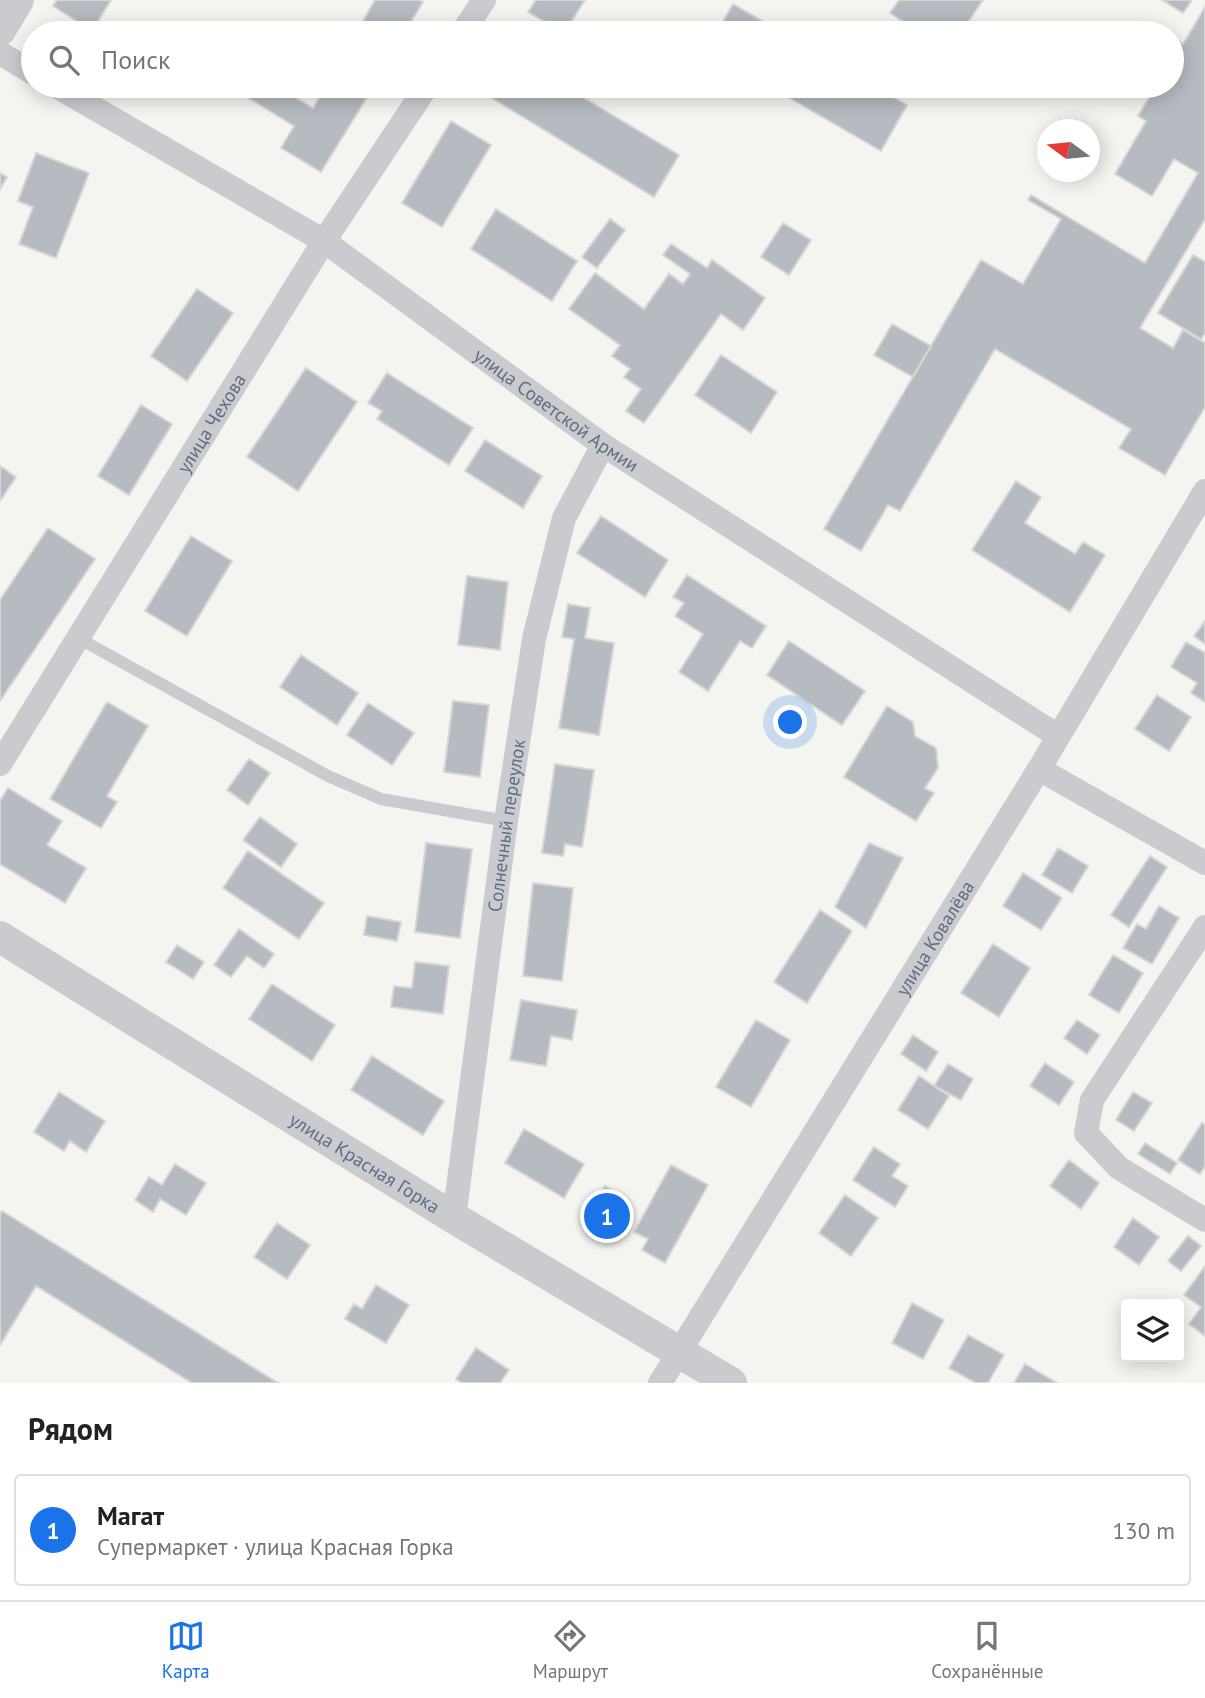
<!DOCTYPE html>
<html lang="ru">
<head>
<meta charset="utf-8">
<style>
  body { margin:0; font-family:"PT Sans",sans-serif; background:#f2f2f2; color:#222 }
  .controls { position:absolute; right:21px; bottom:21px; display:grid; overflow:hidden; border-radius:7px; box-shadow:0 4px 18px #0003 }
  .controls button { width:63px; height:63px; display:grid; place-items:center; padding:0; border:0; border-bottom:2px solid #e0e0e0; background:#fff; color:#222; font:35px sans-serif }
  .compass { position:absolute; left:1037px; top:119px; width:63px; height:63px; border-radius:50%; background:#fff; box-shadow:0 4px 18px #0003; rotate:285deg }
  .you { position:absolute; left:791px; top:723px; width:24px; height:24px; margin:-18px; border:5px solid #fff; border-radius:50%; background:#1a73e8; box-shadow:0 0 0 10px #1a73e833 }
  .badge { display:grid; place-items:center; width:46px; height:46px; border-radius:50%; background:#1a73e8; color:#fff; font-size:23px; font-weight:700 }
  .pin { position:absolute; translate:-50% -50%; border:4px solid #fff; box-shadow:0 2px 7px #0006 }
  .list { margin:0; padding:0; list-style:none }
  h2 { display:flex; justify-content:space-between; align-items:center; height:91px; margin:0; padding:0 28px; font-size:30px }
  h2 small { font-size:23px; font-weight:400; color:#767676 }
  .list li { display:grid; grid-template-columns:46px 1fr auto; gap:21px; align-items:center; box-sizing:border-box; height:112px; margin:0 14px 14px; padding:0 14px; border:2px solid #e0e0e0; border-radius:7px }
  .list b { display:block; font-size:26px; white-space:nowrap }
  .list p { margin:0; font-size:23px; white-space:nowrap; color:#767676 }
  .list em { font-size:23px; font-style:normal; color:#767676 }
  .icon { flex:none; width:38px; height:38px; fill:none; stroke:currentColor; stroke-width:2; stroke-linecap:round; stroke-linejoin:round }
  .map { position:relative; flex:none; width:1205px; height:1383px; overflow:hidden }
  .search { position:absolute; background:#fff; box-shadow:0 4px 18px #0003; left:21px; right:21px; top:21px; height:77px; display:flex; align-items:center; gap:18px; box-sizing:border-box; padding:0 24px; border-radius:38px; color:#767676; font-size:26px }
  .sheet { height:217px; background:#fff }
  nav { display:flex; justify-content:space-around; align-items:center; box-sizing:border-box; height:98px; border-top:2px solid #e0e0e0; background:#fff; font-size:19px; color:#767676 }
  nav a { display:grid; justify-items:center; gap:4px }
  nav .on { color:#1a73e8 }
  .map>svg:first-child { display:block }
  .building { fill:#b6bbc1; stroke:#d6d6d4; stroke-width:2 }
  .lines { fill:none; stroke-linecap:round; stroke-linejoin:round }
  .service { stroke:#c9cbcf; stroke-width:12 }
  .minor { stroke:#c9cbcf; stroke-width:24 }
  .tertiary { stroke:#c9cbcf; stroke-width:32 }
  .labels { text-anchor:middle; stroke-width:7; stroke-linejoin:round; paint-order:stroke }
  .street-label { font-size:19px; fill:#616d85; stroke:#fff }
</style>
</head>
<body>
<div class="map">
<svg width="1205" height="1383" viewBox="0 0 1205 1383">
  <rect width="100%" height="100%" fill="#f4f5f1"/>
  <path class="building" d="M57,0H111L92,31L53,6Z
    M375,0H419L423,2L404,33H356Z
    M536,0H585L564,33L528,12Z
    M899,0H983L961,33H921L890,13Z
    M1162,0H1192L1183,13Z
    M733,4L783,33H716Z
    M1205,7V219L1140,328L1173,348L1183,330L1205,343V407L1165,475L1119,448L1131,429L995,349L900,511L888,505L861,551L824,529L981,260L1023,284L1061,219L1028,200L1031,195L1145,263L1198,173L1174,159L1152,196L1115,174L1146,121L1138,116L1156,86H1172V37L1183,44Z
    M1153,26L1165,33H1148Z
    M254,86H277L313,108L326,86H356L369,94L321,172L281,148L294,126L247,97Z
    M485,86H564L679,155L654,197L482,92Z
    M769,86H874L907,105L881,151Z
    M451,121L491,145L442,227L402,203Z
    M36,153L89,173L56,258L19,244L33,207L18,201Z
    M0,173L7,177L0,189Z
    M496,209L577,261L552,301L471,249Z
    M610,219L625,230L597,268L582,257Z
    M783,223L811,240L789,275L761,257Z
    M671,244L707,268L712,260L765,298L743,330L721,314L644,423L626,411L641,389L624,377L630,369L612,356L620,345L569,309L595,273L644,309L669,274L683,284L690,274L663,255Z
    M1193,255L1205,262V333L1201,339L1158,313Z
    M197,289L233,313L187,381L151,356Z
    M892,324L931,346L913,377L874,355Z
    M721,355L777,392L751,433L695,395Z
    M306,368L357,402L298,491L247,457Z
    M387,373L473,428L449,465L377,419L382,411L368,403Z
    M141,405L172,424L129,495L98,476Z
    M485,440L542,476L523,508L465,471Z
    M0,466L16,477L0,501Z
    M1016,481L1041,497L1025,523L1075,554L1083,542L1105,555L1070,612L972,550Z
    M601,516L668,560L645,597L577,553Z
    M48,528L95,559L0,701V600Z
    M191,536L232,561L187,636L145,611Z
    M687,575L766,626L752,648L740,641L708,691L679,672L703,634L675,616L684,603L673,597Z
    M467,576L508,582L500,650L458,645Z
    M568,604L590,608L585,638L614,643L599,735L559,728L574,639L562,637Z
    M1205,621V644L1194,636Z
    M789,641L865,691L842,725L767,675Z
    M1186,642L1205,653V702L1191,693L1197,683L1171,667Z
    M301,655L358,693L337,725L280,687Z
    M1157,695L1191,717L1169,751L1135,729Z
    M453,701L489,705L480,777L444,772Z
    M107,702L148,726L107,796L117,802L101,828L50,799Z
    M368,703L414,733L392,765L347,735Z
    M887,706L913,722L915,736L936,748L938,768L925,788L934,793L916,821L844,777Z
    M249,759L270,773L248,805L227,790Z
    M555,764L594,770L582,847L565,844L563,856L542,853Z
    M8,788L62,821L47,845L86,868L65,903L0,864V801Z
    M260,817L297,844L281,867L243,840Z
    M426,843L472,849L460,938L415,932Z
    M869,843L903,858L866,928L835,907Z
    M1058,848L1088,866L1072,893L1042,875Z
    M248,851L324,903L299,939L223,888Z
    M1150,856L1167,867L1129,927L1111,915Z
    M1023,873L1062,898L1041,930L1003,906Z
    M533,883L573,888L562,981L523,976Z
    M1159,906L1179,918L1152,964L1123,948L1137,924L1146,929Z
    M820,910L852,931L807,1003L774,982Z
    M367,916L401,922L397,941L364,935Z
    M239,929L274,954L264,968L247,956L231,977L214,965Z
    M993,944L1030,968L999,1017L961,993Z
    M177,945L204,962L193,979L166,962Z
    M1113,955L1143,973L1119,1013L1089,995Z
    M415,962L449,966L443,1014L391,1007L394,986L412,988Z
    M272,984L335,1025L312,1061L249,1019Z
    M521,1000L577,1010L572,1040L551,1036L546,1066L510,1060Z
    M756,1020L790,1040L751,1107L716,1087Z
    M1077,1020L1100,1035L1087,1054L1064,1038Z
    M913,1035L938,1052L926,1071L901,1054Z
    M372,1056L444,1101L423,1135L351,1090Z
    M1045,1063L1074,1082L1059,1105L1030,1086Z
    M948,1064L973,1079L961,1100L934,1086Z
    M919,1076L949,1096L928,1129L898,1110Z
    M59,1092L105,1121L86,1152L70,1141L64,1151L34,1132Z
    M1133,1092L1152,1103L1134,1131L1116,1120Z
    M1202,1123L1205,1125V1166L1200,1174L1178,1160Z
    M524,1129L584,1164L564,1198L505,1163Z
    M1145,1143L1177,1163L1170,1174L1138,1154Z
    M874,1147L900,1164L892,1176L908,1186L895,1207L853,1180Z
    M1069,1160L1099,1183L1081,1209L1050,1186Z
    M175,1164L206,1183L186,1215L160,1199L153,1212L135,1200L149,1177L162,1185Z
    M671,1165L708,1185L665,1263L642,1250L648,1239L634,1232Z
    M605,1186L617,1193L610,1204L627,1214L622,1234L588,1215Z
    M845,1195L878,1218L851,1256L819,1233Z
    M2,1211L278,1383H192L36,1286L0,1345V1214Z
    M1133,1218L1159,1237L1139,1265L1114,1247Z
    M277,1223L310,1245L287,1279L254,1257Z
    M1188,1236L1201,1246L1181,1271L1168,1261Z
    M1205,1266V1336L1189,1324L1201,1307L1184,1295Z
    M376,1285L409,1305L386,1343L345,1319L354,1304L362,1309Z
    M912,1303L944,1320L923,1359L892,1343Z
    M968,1335L1004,1355L988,1383H976L949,1368Z
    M476,1348L509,1370L500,1383H462L456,1379Z
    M1025,1364L1057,1383H1014Z"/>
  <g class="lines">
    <path class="service" d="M78,638L328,776L381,799L506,821"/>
    <g class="minor">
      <path d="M462,33L484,0"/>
      <path d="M0,53L33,73"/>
      <path id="s1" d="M56,86L324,241L603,445L1058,736"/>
      <path id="s2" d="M0,764L324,241L427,86"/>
      <path d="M1039,769L1205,863"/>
      <path d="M1205,927L1092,1100L1086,1133L1119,1168L1205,1220"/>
      <path id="s3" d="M454,1218L506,821L534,639L564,518L603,445"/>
      <path id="s4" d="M660,1383L1039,769L1205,491"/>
    </g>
    <g class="tertiary">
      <path d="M0,30L18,0"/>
      <path id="s5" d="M0,937L454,1218L731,1383"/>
    </g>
  </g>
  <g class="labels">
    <g class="street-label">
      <text dy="7" stroke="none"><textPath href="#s1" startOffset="597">улица Советской Армии</textPath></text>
      <text dy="7" stroke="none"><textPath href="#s2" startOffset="401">улица Чехова</textPath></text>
      <text dy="7" stroke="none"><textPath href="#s3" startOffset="396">Солнечный переулок</textPath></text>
      <text dy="7" stroke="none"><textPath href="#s4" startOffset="523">улица Ковалёва</textPath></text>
      <text dy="7" stroke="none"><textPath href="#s5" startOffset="429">улица Красная Горка</textPath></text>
    </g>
  </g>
</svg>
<div class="controls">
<button><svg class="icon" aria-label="layers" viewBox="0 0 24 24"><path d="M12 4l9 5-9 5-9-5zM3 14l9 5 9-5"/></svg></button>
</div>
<svg class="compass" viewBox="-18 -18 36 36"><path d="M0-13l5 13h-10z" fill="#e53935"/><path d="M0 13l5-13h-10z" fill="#767676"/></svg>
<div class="you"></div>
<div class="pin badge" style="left:607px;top:1216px">1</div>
<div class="search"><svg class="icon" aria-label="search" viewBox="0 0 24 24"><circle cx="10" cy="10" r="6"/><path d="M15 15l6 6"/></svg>Поиск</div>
</div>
<section class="sheet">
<h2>Рядом<small></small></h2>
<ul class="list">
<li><span class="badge">1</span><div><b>Магат</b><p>Супермаркет · улица Красная Горка</p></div><em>130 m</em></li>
</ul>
</section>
<nav>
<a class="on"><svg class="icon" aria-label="map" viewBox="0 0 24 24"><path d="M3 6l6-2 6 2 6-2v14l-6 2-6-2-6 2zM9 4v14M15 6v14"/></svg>Карта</a>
<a><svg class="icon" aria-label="directions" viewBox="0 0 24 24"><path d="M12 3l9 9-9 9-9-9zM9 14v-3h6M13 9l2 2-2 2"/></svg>Маршрут</a>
<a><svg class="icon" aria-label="saved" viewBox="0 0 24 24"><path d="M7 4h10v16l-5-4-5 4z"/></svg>Сохранённые</a>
</nav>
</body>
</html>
